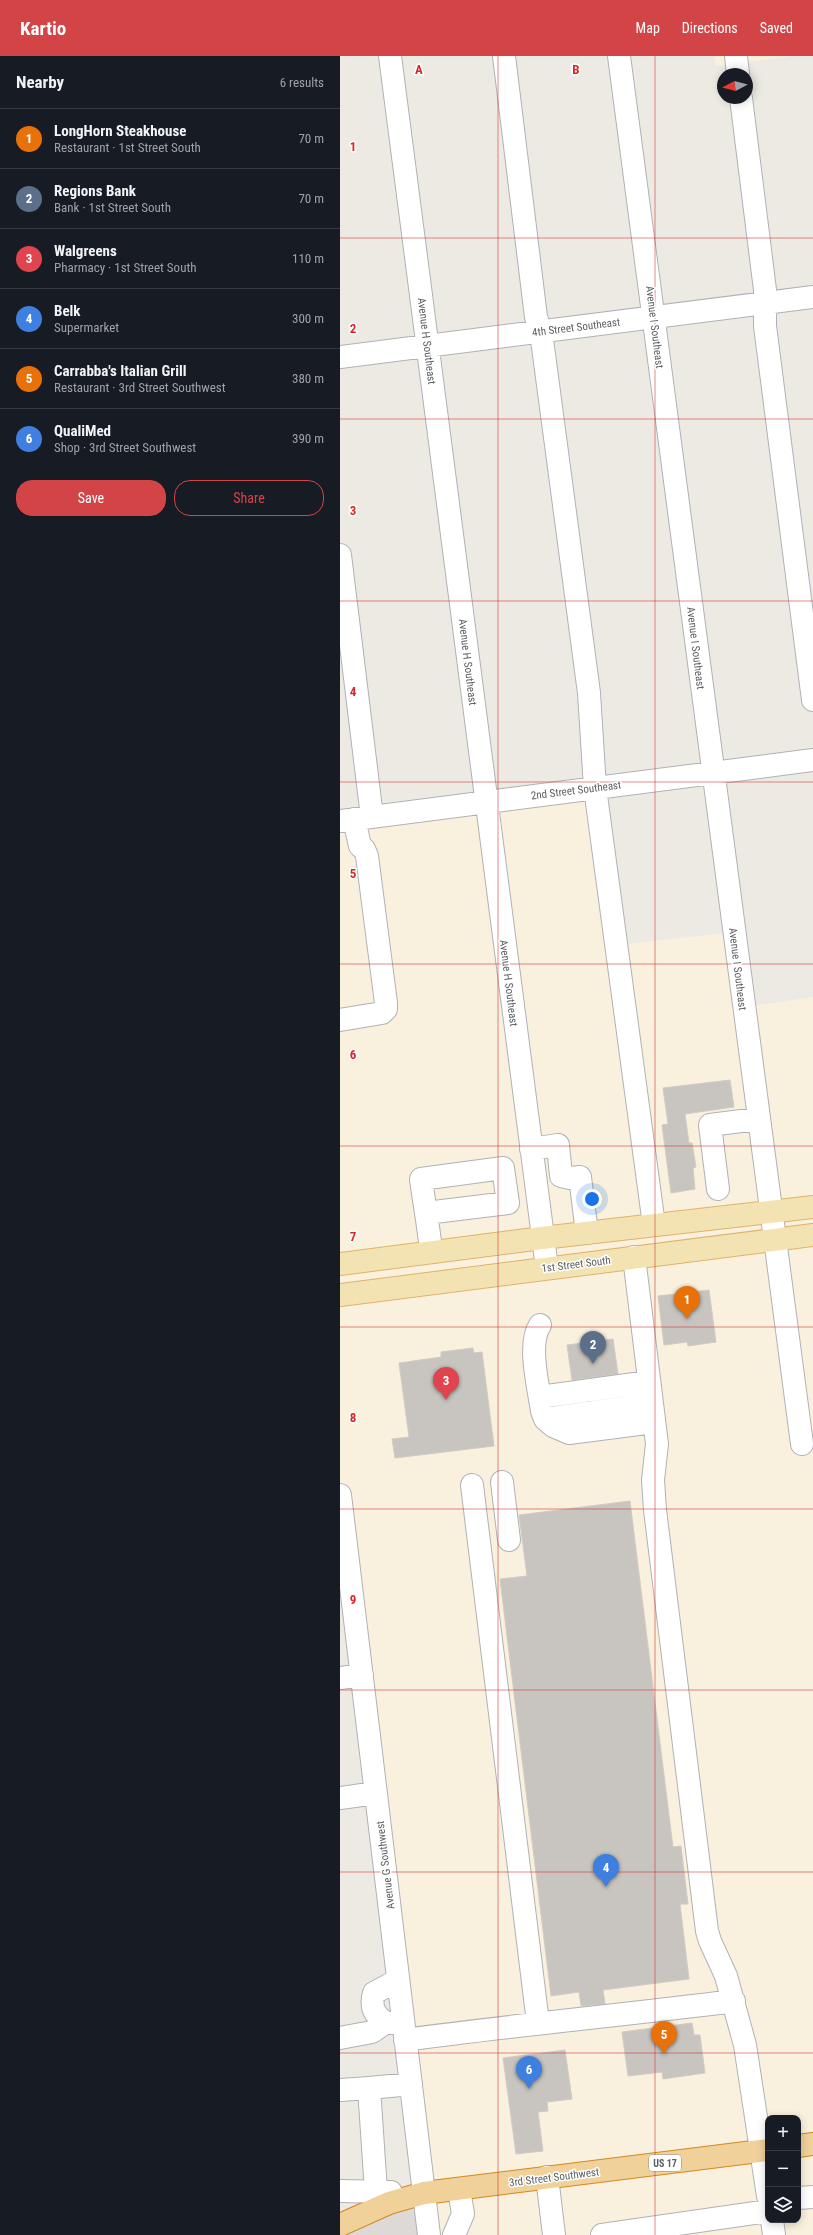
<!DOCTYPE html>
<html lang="en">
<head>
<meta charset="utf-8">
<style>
  body { margin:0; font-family:"Roboto Condensed",sans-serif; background:#242831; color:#f1f3f6 }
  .controls { position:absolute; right:12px; bottom:12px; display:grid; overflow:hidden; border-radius:8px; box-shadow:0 2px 10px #0003 }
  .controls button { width:36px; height:36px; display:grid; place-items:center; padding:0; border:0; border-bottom:1px solid #363941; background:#171b24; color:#f1f3f6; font:20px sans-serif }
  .compass { position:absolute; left:377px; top:12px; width:36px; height:36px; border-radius:50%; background:#171b24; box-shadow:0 2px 10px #0003; rotate:263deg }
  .you { position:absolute; left:252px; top:1143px; width:14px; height:14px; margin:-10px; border:3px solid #fff; border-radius:50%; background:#1a73e8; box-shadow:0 0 0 6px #1a73e833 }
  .badge { display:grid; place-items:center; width:26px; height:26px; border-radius:50%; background:#d34447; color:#fff; font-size:13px; font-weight:700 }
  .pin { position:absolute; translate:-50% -33px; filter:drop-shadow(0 1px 2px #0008) }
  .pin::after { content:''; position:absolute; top:21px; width:14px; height:12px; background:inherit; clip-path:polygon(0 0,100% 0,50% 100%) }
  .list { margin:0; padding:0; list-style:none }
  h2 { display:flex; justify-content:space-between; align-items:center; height:52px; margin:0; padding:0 16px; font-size:17px }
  h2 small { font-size:13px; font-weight:400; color:#9ea1a6 }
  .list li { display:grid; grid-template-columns:26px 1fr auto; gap:12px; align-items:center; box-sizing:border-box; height:60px; padding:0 16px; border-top:1px solid #363941 }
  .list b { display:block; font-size:15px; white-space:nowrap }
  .list p { margin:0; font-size:13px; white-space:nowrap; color:#9ea1a6 }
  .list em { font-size:13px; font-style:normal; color:#9ea1a6 }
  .actions { display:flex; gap:8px; padding:12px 16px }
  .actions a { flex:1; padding:9px 0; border:1px solid #d34447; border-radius:16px; text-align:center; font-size:14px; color:#d34447 }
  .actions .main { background:#d34447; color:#fff }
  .icon { flex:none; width:22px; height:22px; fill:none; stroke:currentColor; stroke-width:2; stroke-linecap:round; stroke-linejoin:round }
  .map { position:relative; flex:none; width:473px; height:2179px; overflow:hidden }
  header { display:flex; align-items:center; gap:24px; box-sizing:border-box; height:56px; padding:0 20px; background:#d34447; color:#fff }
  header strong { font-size:19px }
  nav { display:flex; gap:22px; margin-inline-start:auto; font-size:14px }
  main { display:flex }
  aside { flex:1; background:#171b24 }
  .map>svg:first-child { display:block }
  .commercial { fill:#f9f0dd; fill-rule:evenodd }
  .industrial { fill:#dcd9d6 }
  .building { fill:#c8c5c1; stroke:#d1cbc3 }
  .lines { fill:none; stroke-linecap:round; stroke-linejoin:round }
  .minor-casing { stroke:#afb2b5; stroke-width:24 }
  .major-casing { stroke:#dfb36b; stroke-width:24 }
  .highway-casing { stroke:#d4881d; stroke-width:24 }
  .minor { stroke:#fff; stroke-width:22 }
  .major { stroke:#f4e3b2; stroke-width:22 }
  .highway { stroke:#efd199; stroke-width:22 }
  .grid { fill:none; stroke:#d62828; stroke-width:1; stroke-opacity:0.55 }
  .labels { text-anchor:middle; stroke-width:3; stroke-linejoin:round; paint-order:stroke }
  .shield { fill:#fff; stroke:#8d9092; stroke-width:1 }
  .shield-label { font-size:10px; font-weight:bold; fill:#5c6063 }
  .street-label { font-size:11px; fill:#5c6063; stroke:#fff }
  .grid-label { font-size:13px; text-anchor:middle; font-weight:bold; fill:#d62828; stroke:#fff; stroke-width:3; stroke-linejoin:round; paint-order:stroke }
</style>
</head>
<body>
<header>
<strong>Kartio</strong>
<nav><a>Map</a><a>Directions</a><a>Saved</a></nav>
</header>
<main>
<aside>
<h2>Nearby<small>6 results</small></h2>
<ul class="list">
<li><span class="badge" style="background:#e8710a">1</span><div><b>LongHorn Steakhouse</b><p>Restaurant · 1st Street South</p></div><em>70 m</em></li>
<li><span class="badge" style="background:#5c6f8a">2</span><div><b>Regions Bank</b><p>Bank · 1st Street South</p></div><em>70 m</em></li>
<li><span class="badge" style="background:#e0444e">3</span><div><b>Walgreens</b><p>Pharmacy · 1st Street South</p></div><em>110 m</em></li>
<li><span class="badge" style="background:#3f7fe0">4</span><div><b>Belk</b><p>Supermarket</p></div><em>300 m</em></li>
<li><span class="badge" style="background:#e8710a">5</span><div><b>Carrabba's Italian Grill</b><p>Restaurant · 3rd Street Southwest</p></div><em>380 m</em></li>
<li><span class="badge" style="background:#3f7fe0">6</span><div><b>QualiMed</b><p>Shop · 3rd Street Southwest</p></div><em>390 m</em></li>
</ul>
<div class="actions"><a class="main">Save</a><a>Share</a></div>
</aside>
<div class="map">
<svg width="473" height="2179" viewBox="0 0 473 2179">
  <rect width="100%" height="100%" fill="#edeae4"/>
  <path class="commercial" d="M374,0H452L376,10Z
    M262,739L278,889L384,877L420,1150L210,1173L156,753Z
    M138,755L193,1175L0,1200V773Z
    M473,941V1143L437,1148L411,950Z
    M473,1161V2179H89L0,1439V1209L431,1168ZM428,2062H458V2164H428Z"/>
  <path class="industrial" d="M76,2148L80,2179H0L22,2167Z"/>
  <path class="building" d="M390,1024L394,1051L345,1058L349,1087H352L356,1111L353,1112L355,1133L331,1137L322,1069L328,1068L323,1032Z
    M369,1234L376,1286L348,1290L347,1286L324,1289L318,1240Z
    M273,1283L278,1318L232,1324L227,1289Z
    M133,1292L134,1297L142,1296L154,1390L55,1402L52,1383L69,1381L59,1307L101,1301V1296Z
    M290,1445L333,1791L341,1790L348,1848H340L349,1923L263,1934L265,1948L241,1950L239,1936L211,1940L160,1523L187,1520L179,1459Z
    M352,1967L354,1979H360L365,2017L323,2023L322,2016L288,2020L282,1976Z
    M225,1994L232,2043L207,2046L208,2055L198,2056L203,2095L176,2098L163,2002Z"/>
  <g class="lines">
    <defs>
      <path id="minor" d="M50,0L207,1212
        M164,0L196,261L201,276L249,637L255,732L314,1169
        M279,0L462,1388
        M396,0L398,18
        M401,42L425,234V270L473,644
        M0,301L473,241
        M0,499L32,761
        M0,765L473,704
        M0,964L42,957L46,953V947L27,800L24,793L20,790L14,763
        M191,1093L218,1089L221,1120L230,1122L240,1121L247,1177
        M378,1133L370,1069L417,1063
        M86,1157L168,1147L163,1112L81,1123C84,1147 89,1172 91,1196
        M294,1201L317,1388L313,1424L315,1454L367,1875L370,1885L386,1920L405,1989L428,2140
        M200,1269C187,1288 199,1333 202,1355L205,1363L213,1370L229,1377L314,1366
        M200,1341L309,1326
        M205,1363L312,1348
        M162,1426L169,1484
        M132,1429L198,1967
        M0,1439L89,2179
        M0,1622L22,1619
        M0,1742L36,1737
        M45,1967C34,1958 30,1951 34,1937L58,1924
        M0,1982L32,1976L45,1967L63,1966
        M65,1984C175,1969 284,1959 394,1945
        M0,2034L29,2032
        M207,2121L214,2179
        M0,2135L51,2136
        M36,2135L29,2032L71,2028
        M458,2142L473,2141
        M432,2164L434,2179
        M114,2179L123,2158L119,2133
        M262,2179L428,2155"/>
      <path id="major" d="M0,1208L202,1182L473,1151
        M0,1239L473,1179"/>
      <path id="highway" d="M458,2090L473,2088
        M0,2169L49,2147L84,2137L428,2094"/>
    </defs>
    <use href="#minor" class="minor-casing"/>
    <use href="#major" class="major-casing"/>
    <use href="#highway" class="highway-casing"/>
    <use href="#minor" class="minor"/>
    <use href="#major" class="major"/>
    <use href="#highway" class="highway"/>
  </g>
  <path class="grid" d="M158,0V2179M315,0V2179M0,182H473M0,363H473M0,545H473M0,726H473M0,908H473M0,1090H473M0,1271H473M0,1453H473M0,1634H473M0,1816H473M0,1997H473"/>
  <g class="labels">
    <rect class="shield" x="309" y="2099" width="32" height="16" rx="3"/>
    <g class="shield-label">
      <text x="325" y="2111">US 17</text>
    </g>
    <g class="street-label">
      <text transform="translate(236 271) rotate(-7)" y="4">4th Street Southeast</text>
      <text transform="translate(315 271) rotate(83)" y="4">Avenue I Southeast</text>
      <text transform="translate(87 285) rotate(83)" y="4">Avenue H Southeast</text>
      <text transform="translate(356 592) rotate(83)" y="4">Avenue I Southeast</text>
      <text transform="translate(128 606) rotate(83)" y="4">Avenue H Southeast</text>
      <text transform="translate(236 734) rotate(-7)" y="4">2nd Street Southeast</text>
      <text transform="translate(398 913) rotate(83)" y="4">Avenue I Southeast</text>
      <text transform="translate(169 927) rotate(83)" y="4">Avenue H Southeast</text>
      <text transform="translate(236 1208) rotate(-7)" y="4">1st Street South</text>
      <text transform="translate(45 1809) rotate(-97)" y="4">Avenue G Southwest</text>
      <text transform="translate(214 2121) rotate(-7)" y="4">3rd Street Southwest</text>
    </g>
  </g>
  <g class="grid-label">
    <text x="79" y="18">A</text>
    <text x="236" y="18">B</text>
    <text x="13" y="95">1</text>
    <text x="13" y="277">2</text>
    <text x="13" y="459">3</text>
    <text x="13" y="640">4</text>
    <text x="13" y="822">5</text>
    <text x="13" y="1003">6</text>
    <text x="13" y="1185">7</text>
    <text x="13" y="1366">8</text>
    <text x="13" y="1548">9</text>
  </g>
</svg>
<div class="controls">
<button>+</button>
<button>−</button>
<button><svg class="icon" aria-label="layers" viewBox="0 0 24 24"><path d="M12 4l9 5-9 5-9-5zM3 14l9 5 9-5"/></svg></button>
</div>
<svg class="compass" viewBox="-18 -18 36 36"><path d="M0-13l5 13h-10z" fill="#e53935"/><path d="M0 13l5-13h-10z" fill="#9ea1a6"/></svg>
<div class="you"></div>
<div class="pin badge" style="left:347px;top:1263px;background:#e8710a">1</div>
<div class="pin badge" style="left:253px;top:1308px;background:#5c6f8a">2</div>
<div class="pin badge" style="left:106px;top:1344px;background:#e0444e">3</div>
<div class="pin badge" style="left:266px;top:1831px;background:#3f7fe0">4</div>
<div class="pin badge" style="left:324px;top:1998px;background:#e8710a">5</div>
<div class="pin badge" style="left:189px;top:2033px;background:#3f7fe0">6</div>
</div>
</main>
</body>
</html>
